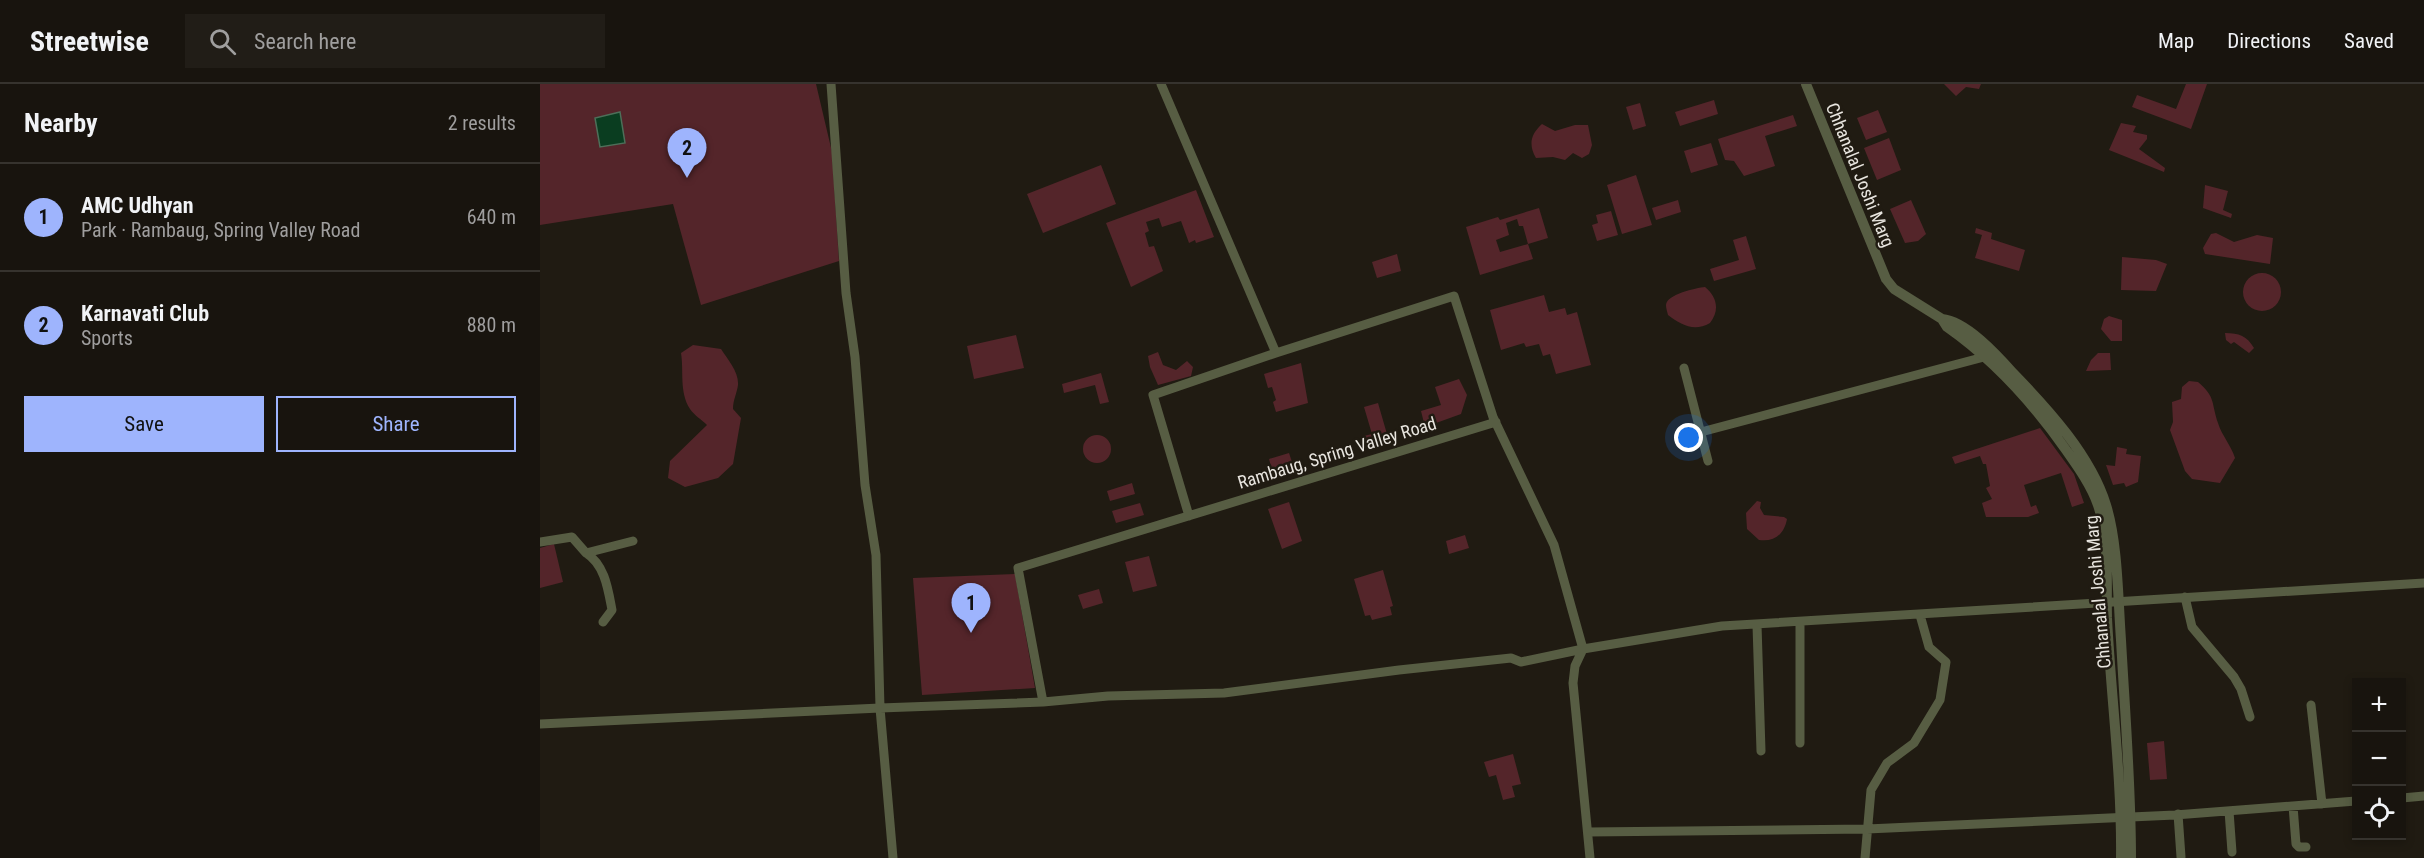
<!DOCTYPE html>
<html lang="en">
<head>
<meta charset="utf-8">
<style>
  body { margin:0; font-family:"Roboto Condensed",sans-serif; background:#211d17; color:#f1f3f6 }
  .controls { position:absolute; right:18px; bottom:18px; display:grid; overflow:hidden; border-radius:0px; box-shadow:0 3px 9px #0003 }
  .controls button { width:54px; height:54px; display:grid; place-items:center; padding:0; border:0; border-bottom:2px solid #36332e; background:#18140e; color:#f1f3f6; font:30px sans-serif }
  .you { position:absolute; left:1149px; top:354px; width:21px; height:21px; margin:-15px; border:4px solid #fff; border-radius:50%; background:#1a73e8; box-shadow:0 0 0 9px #1a73e833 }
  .badge { display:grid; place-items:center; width:39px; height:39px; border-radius:50%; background:#9eb4fd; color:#111; font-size:20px; font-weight:700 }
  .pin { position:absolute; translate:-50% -50px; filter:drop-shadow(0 2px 3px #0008) }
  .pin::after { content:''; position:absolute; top:32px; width:21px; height:18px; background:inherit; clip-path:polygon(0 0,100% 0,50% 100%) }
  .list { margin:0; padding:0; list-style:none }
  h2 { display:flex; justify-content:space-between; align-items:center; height:78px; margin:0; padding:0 24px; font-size:26px }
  h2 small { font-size:20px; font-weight:400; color:#9f9e9e }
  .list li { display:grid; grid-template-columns:39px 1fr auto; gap:18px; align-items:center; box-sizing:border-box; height:108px; padding:0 24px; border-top:2px solid #36332e }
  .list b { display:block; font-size:22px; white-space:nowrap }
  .list p { margin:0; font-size:20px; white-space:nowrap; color:#9f9e9e }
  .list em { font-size:20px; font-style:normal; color:#9f9e9e }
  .actions { display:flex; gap:12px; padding:18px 24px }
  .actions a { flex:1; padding:14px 0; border:2px solid #9eb4fd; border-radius:0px; text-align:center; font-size:21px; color:#9eb4fd }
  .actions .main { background:#9eb4fd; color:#111 }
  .icon { flex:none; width:33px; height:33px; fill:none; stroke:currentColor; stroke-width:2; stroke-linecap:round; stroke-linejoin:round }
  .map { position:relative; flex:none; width:1884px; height:774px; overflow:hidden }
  header { display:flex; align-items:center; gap:36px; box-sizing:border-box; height:84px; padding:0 30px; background:#18140e; border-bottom:2px solid #36332e }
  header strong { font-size:28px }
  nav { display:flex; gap:33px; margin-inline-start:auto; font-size:21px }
  .search { width:420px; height:54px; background:#211d17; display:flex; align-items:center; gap:15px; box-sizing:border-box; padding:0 21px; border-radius:0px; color:#9f9e9e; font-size:22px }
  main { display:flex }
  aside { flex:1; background:#18140e }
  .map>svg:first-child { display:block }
  .green { fill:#54252a }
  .water { fill:#0a3d20; stroke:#4d6f59; stroke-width:1.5 }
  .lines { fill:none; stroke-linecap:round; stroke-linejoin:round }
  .minor { stroke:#575d43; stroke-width:9 }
  .tertiary { stroke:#575d43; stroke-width:10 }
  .labels { text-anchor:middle; stroke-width:5; stroke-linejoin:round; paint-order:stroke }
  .street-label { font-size:18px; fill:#e8e5df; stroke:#201b12 }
</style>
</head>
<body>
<header>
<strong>Streetwise</strong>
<div class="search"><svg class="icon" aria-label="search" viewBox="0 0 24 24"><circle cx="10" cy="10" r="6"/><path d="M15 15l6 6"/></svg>Search here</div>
<nav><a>Map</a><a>Directions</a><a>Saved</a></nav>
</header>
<main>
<aside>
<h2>Nearby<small>2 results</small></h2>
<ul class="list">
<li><span class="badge">1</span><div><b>AMC Udhyan</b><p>Park · Rambaug, Spring Valley Road</p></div><em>640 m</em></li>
<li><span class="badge">2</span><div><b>Karnavati Club</b><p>Sports</p></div><em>880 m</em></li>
</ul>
<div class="actions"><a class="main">Save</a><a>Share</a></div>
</aside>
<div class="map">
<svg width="1884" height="774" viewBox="0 0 1884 774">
  <rect width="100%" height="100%" fill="#201b12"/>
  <path class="green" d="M0,0H276L292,68L299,177L161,221L133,120L0,141Z
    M1404,0H1441L1439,5L1426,3L1416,12Z
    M1646,0H1667L1651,45L1592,23L1597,11L1636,25Z
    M1174,16L1178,30L1140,42L1135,28Z
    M1100,19L1106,42L1093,46L1086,23Z
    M1338,26L1347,48L1326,56L1317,34Z
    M1253,31L1257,42L1225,52L1235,82L1204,92L1194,77L1185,76L1178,55Z
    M1581,39L1596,42L1593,48L1607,51V55L1599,65L1625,84L1624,88L1569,66Z
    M1002,40L1015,47L1035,41H1048L1052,61L1049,70L1042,74L1033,69L1025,76L1013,73L996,74C988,60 991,50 1002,40Z
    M1349,54L1361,86L1337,96L1324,64Z
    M1171,59L1178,81L1151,89L1144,67Z
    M561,81L576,120L503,149L487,110Z
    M1096,91L1112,141L1082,150L1067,101Z
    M1665,101L1688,107L1683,126L1692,130L1691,134L1663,124Z
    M656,106L674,153L656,159L655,156L649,159L641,137L622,143L619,134L606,138L609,147L605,149L609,163L614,162L623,187L591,203L566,139Z
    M1138,116L1141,128L1116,136L1112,124Z
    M1371,116L1386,150L1378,157L1365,159L1350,125Z
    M999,124L1008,154L988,160L983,142H979L977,135L966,139L969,151L956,156L960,168L988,160L993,175L940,191L926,143L958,133L960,136Z
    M1071,127L1078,151L1057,157L1052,141L1058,139L1056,131Z
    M1436,144L1452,149L1451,155L1485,166L1479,187L1435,174L1442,151L1435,149Z
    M1676,149L1694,158L1717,151L1733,154L1730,180L1665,170L1663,164L1671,150Z
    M1206,152L1216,185L1174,197L1170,185L1199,176L1193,156Z
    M857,170L861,187L837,194L832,178Z
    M1582,173L1616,176L1627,180L1616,207L1581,206Z
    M1703 208a19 19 0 1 1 38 0a19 19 0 1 1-38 0Z
    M1165,203C1177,213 1180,226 1170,239C1154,248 1141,241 1128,231C1127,227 1126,224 1126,221C1127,210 1156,204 1165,203Z
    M1004,211L1009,228L1025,224L1027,231L1037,228L1051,281L1016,290L1010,270L1003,272L999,260L986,263L984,259L961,266L950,226Z
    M1569,232L1582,236V257H1571L1561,245L1564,235Z
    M1685,249C1699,249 1707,252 1714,264L1709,269L1694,258L1691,260L1686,256Z
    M476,251L484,284L434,295L427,262Z
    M153,261L181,265C188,276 199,288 198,301C197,309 193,316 193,325L201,334L193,380L178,394L145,403L128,394L130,377L167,341C162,336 154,331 150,325C139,308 144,287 141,269Z
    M618,268L623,281L636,286L647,277L653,283L651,292L618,301L610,283L608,272Z
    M1558,269H1570L1571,286L1546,287L1551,276Z
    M761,279L768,319L736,328L733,318L736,316L732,303L728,304L724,290Z
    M561,289L569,318L560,320L555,301L524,309L522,300Z
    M919,295L927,311L921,330L885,343L881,327L901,321L895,303Z
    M1649,297L1658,298C1676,313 1671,319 1678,339C1682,352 1691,361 1695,374L1680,399L1652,395L1645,387L1630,346L1633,338L1632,318L1641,315L1642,303Z
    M838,319L849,357L827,363L824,352L832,350L824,323Z
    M1500,344L1534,390L1544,419L1532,423L1521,389L1484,401L1491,423L1496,421L1499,429L1488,433H1446L1442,419L1452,415L1446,404L1450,402L1446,380H1443L1440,372L1415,380L1412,373Z
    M543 365a14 14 0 1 1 28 0a14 14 0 1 1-28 0Z
    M1577,363L1587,365L1586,370L1601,372L1598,398L1586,403L1584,399L1573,401L1566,381L1575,382Z
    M749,369L755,387L734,393L729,375Z
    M592,399L595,410L570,417L567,407Z
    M1217,417L1221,418L1220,424L1224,431L1244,433L1247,435C1244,451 1234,458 1219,456L1207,445L1206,429Z
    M749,418L762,457L742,465L728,425Z
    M600,419L604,431L576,439L572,427Z
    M925,451L929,464L909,470L906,457Z
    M14,460L23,498L0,504V464Z
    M609,472L617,502L593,508L585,478Z
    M843,486L853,522L850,523L852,531L832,536L830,531L825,532L814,495Z
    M475,490L495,604L382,611L373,494Z
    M559,505L563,519L543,525L538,511Z
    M1624,657L1627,695L1610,696L1607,659Z
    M973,670L981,700L972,702L975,713L963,716L956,691L949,693L944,678Z"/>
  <path class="water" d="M80,28L85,59L60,63L55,34Z"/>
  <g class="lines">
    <path class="minor" d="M291,0L306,209L315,273L325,401L336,471L340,624L353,774
      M621,0L736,269L914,212L953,333L1014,461L1043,565L1035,582L1033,599L1050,774
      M1144,284L1168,377
      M1161,348L1444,273
      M649,432L613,311L736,269
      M0,458L32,453L46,469L93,457
      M46,469C65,481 68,505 72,526L63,538
      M1645,513L1652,543L1694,593L1701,605L1710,633
      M1260,538V659
      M1217,541L1221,667
      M503,618L478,484L956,338
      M1771,621L1782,720
      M0,640L340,624L503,618L568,612L684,609L859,586L971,574L981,578L1043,565L1182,542L1884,499
      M1862,714L1884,712
      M1753,722L1756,760L1759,763H1766
      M1689,727L1692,768
      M1638,730L1641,773
      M1048,748L1327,745L1635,731L1816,717
      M1325,774L1331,706L1347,679L1374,659L1400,616L1406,578L1389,563L1380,531"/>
    <path class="tertiary" d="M1266,0L1346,195L1354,205L1402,235L1407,243C1454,276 1493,319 1526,366C1538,383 1551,401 1558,421C1570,456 1566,497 1567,534C1571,614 1582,694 1581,774
      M1402,235C1426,237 1457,271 1473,289C1508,325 1551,372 1566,421C1578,459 1578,516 1581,556C1585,629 1591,701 1591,774"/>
  </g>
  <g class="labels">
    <g class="street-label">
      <text transform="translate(1320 91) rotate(68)" y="6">Chhanalal Joshi Marg</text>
      <text transform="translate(797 369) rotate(-17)" y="6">Rambaug, Spring Valley Road</text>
      <text transform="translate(1558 508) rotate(-95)" y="6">Chhanalal Joshi Marg</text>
    </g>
  </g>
</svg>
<div class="controls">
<button>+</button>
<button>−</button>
<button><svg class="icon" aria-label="locate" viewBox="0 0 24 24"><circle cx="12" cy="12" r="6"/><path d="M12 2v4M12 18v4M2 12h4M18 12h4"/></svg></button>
</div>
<div class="you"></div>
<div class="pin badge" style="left:431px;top:549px">1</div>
<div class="pin badge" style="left:147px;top:94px">2</div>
</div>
</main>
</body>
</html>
